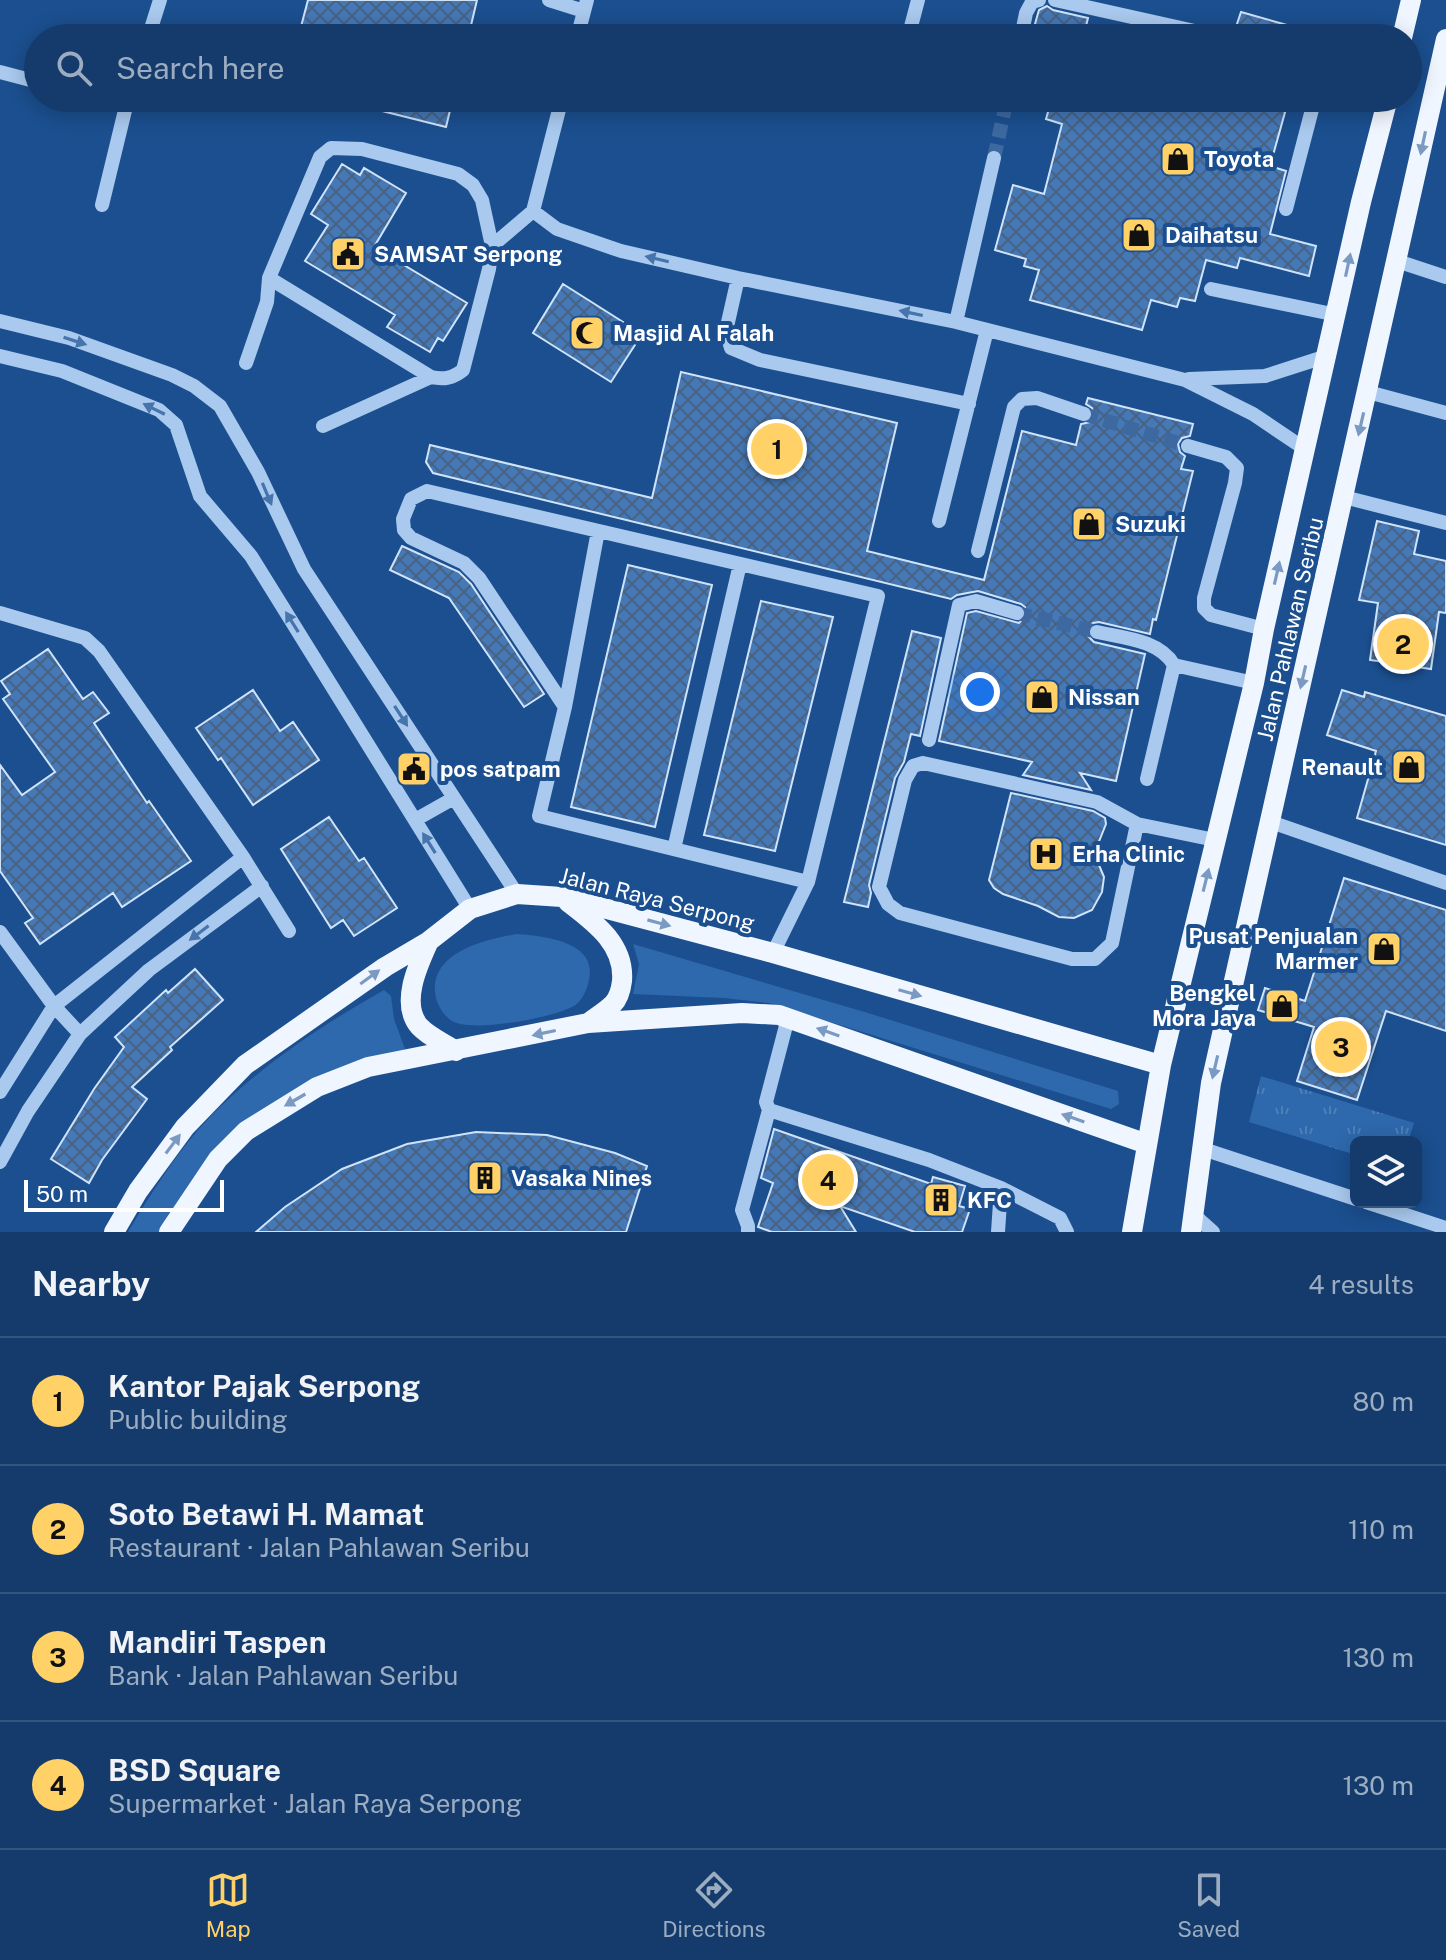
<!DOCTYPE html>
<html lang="en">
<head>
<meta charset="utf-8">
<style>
  body { margin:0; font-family:"Public Sans",sans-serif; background:#214673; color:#f1f3f6 }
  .controls { position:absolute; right:24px; bottom:24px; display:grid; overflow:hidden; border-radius:12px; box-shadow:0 4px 20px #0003 }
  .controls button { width:72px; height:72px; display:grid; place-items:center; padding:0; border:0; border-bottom:2px solid #33557e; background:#143b6b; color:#f1f3f6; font:40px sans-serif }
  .scale { position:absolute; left:24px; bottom:20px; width:200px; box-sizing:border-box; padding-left:8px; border:4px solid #fff; border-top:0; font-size:22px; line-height:28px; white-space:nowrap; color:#fff; -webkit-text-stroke:6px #1b4f8f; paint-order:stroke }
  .you { position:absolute; left:980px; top:692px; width:28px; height:28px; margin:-20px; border:6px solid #fff; border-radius:50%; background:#1a73e8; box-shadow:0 0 0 12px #1a73e833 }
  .badge { display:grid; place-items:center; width:52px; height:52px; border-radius:50%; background:#ffd166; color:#111; font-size:26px; font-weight:700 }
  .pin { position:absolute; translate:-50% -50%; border:4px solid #fff; box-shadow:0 2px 8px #0006 }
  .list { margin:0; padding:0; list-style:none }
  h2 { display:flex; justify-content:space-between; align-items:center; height:104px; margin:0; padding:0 32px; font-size:34px }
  h2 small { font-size:26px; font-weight:400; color:#9dadc1 }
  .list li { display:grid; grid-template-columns:52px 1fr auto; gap:24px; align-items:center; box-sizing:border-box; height:128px; padding:0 32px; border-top:2px solid #33557e }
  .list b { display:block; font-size:30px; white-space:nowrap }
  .list p { margin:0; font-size:26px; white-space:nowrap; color:#9dadc1 }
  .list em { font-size:26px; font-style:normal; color:#9dadc1 }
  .icon { flex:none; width:44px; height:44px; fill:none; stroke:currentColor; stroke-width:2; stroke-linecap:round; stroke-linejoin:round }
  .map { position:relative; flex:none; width:1446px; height:1232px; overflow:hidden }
  .search { position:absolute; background:#143b6b; box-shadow:0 4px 20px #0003; left:24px; right:24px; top:24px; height:88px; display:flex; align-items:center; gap:20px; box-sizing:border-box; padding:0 28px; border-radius:44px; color:#9dadc1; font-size:30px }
  .sheet { height:616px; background:#143b6b }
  nav { display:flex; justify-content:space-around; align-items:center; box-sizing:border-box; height:112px; border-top:2px solid #33557e; background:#143b6b; font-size:22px; color:#9dadc1 }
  nav a { display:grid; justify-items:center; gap:4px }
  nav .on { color:#ffd166 }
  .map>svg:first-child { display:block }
  .grass { fill:url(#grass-tufts) }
  .park { fill:#2e69ad }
  .building { fill:url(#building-cross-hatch); stroke:#cfe3fa; stroke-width:2 }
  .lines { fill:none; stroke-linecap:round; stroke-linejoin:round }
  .minor-tunnel { stroke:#3d69a0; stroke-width:14; stroke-dasharray:14 7; stroke-linecap:butt }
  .minor { stroke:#a9c9ee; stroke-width:14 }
  .major { stroke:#f0f6ff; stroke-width:20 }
  .oneway { fill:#7b9ac1 }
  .oneway2 { fill:#4674ac }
  .labels { text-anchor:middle; stroke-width:8; stroke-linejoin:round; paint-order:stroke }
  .poi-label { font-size:22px; font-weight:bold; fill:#fff; stroke:#1b4f8f; text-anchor:start }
  .street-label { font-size:22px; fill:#fff; stroke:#1b4f8f }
</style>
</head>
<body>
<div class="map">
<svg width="1446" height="1232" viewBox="0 0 1446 1232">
  <defs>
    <pattern id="grass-tufts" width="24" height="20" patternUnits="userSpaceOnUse" patternTransform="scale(2)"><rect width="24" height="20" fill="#2e69ad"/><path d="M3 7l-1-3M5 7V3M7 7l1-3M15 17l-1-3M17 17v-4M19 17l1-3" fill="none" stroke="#4d80b9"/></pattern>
    <pattern id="building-cross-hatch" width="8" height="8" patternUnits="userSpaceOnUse" patternTransform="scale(2)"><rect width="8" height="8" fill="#4478b7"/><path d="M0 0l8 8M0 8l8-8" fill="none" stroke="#486282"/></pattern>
  </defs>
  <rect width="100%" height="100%" fill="#1b4f8f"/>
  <path class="grass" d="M1261,1076L1414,1123L1408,1142H1356V1155L1249,1122Z"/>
  <path class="park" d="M517,934C543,936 598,941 589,980C587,990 582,1001 574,1006C552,1018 476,1032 454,1022C444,1017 436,1004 435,992C432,951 487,939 517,934Z
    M633,944L868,1013L1118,1091L1119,1104L1111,1109L769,1003L724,998L633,994L639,964Z
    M384,990L391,996L394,1019L405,1049L283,1099L161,1232H128C152,1192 178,1150 210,1117C260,1066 322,1025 384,990Z"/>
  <path class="building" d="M308,0H477L468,38H298Z
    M1047,6L1053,10L1088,18L1083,38H1031L1039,10Z
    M1241,12L1312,32L1311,38H1236L1234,33Z
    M363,98H453L446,127L362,106Z
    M1052,98H1289L1270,166L1286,171L1270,234L1316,246L1309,276L1240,258L1237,268L1206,260L1195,301L1180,298L1177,307L1151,300L1142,330L1030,300L1039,270L1024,266L1026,259L995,250L1013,185L1044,194L1062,124L1046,119Z
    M342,164L360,175L364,168L406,193L374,247L467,303L443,341L438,338L430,352L387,327L395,315L305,261L328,225L311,214Z
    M563,284L642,334L611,382L533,333Z
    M681,372L897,423L867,551L984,580L1022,431L1076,445L1081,424L1090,422L1094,416L1092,408L1086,404L1088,398L1193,424L1190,436L1182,438L1178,444L1180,452L1185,456L1181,469L1193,471L1156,620L1153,619L1150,634L1099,622L1093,623L1087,629L1088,636L1094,642L1145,654L1116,781L1080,773L1091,790L1023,775L1032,762L939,741L967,613L976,611L1019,623L1027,615L1025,607L1021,604L978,591L957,595L951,599L433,473L426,462L430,445L652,498Z
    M1377,521L1419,531L1414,554L1446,561V613L1439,612L1431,669L1370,660L1378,603L1359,600Z
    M402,546L459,572L471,584L544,694L524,707L449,598L390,570Z
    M628,565L712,585L655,827L571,807Z
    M761,601L833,617L775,851L704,835Z
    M912,631L941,638L920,736L911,734L904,762L895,778L869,885L871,893L868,907L844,902Z
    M48,649L83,699L93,692L109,713L94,723L147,803L149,801L191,861L122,907L113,893L40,944L25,923L33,918L0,871V765L22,795L55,772L3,699L10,694L1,681Z
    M253,690L280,731L293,722L319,760L253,805L221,758L218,760L196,728Z
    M1342,690L1364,697L1365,692L1446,716V845L1357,818L1376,751L1327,735Z
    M1011,793L1093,811L1105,818L1106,824L1098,844L1096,858L1104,877L1102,892L1092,910L1074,918L1059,917L1038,906L1003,894L994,888L989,880Z
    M329,817L359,861L364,858L397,908L354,936L343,920L331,928L281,849Z
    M1344,878L1446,910V1031L1386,1011L1357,1100L1297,1081L1314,1027L1258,1010L1265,988L1305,1001Z
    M195,969L223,1000L170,1047L172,1050L132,1087L147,1099L102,1160L89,1183L51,1159L94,1089L124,1047L115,1037L166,990L168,993Z
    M774,1129L931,1184L933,1177L965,1186L959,1206L970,1209L962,1232H915L840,1206L856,1232H772L758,1227L773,1183L761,1178Z
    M476,1132L547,1135L615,1153L647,1166L626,1232H256L285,1207L342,1169L407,1144Z"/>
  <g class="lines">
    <path class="minor-tunnel" d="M994,158L1007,99
      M1084,414L1188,446
      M1017,613L1097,632"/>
    <path class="minor" d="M549,0L584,11
      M1055,0L1226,38
      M148,38L160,0
      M577,38L587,0
      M908,38L918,0
      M1021,38L1026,13L1032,2L1039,0
      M0,72L38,82
      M106,98L127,103
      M562,98L533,211L557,229L621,251L738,278L956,322L1185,380L1253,414L1305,449
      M1007,99V98
      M102,205L128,98
      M1286,209L1315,98
      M1397,261L1446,277
      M269,278L320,157L331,148L362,149L458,174L473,185L482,200L492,246
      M738,278L726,331L731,348L760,360L969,404
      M1211,289L1337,315
      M0,321L69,338L172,375L194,386L220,406L258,472L304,569L517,894
      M956,322L994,158
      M0,356L62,371L159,410L176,425L200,496L251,556L470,909
      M246,363L267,302L269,278L431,377C444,380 453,378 463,370L489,269L492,246L533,211
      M1189,379L1265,376L1327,356
      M1368,392L1446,413
      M323,426L431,377
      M1188,446L1226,457L1237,468L1235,483L1204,598V608L1211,615L1264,629
      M1344,497L1446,523
      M939,521L987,330
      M598,531L565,707L539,816L808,882
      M978,551L1014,407L1022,399L1037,398L1084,414
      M0,613L85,638L99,651L243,857L289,931
      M1097,632C1124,638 1159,640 1174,665
      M565,707L479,578L464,563L411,538L404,530L403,519L411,499L427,491L878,596L808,882L773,953
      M929,740L959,605L976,601L1017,613
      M1147,779L1174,665L1254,683
      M415,820L454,798
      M1271,822L1446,883
      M1137,824L1112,943L1095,959H1072L900,913L888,904L879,887L905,780L913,766L923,763L1097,802L1137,824L1215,840
      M674,849L740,564
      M0,932L54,1006L80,1034
      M788,1018L766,1102L769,1110L929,1160L1001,1188L998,1232
      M0,1092L54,1006L243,857
      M1200,1148L1356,1199
      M0,1162L28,1111L80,1034L149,970L262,886
      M1001,1188L1060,1218L1067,1232
      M1366,1202L1446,1228
      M1194,1215L1213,1232
      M748,1232V1226L742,1210L769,1110"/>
    <path class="major" d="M1402,38L1411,0
      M568,902C594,922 625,944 622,981C621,989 619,998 613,1004C606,1011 596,1017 588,1023
      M429,941C418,965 400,1003 419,1026C429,1037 444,1043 456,1051
      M114,1232L138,1191L185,1127L245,1065L385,967L429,941L470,909L517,894L562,897L773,953L1161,1065
      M169,1232L218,1159L246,1131L317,1087L368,1067L588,1023L742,1013L779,1015L1147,1144
      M1132,1232L1161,1065L1254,683L1264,629L1361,202L1388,98
      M1191,1232L1211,1083L1446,39"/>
  </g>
  <defs><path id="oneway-solid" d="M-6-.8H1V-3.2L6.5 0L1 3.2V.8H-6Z" transform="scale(2)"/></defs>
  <g class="oneway">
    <use href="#oneway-solid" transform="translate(1423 143) rotate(102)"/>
    <use href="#oneway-solid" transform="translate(1348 265) rotate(-78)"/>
    <use href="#oneway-solid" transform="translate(1361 424) rotate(103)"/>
    <use href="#oneway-solid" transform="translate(1277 573) rotate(-77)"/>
    <use href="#oneway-solid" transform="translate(1303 677) rotate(103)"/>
    <use href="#oneway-solid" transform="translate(1206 880) rotate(-76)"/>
    <use href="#oneway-solid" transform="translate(659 923) rotate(15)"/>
    <use href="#oneway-solid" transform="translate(370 977) rotate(-36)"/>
    <use href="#oneway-solid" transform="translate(910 993) rotate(16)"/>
    <use href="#oneway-solid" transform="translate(828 1032) rotate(-161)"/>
    <use href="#oneway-solid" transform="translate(544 1033) rotate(168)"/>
    <use href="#oneway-solid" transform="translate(1215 1067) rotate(103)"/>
    <use href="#oneway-solid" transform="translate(295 1100) rotate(150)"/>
    <use href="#oneway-solid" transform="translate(1073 1118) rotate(-161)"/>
    <use href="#oneway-solid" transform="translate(173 1144) rotate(-53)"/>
  </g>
  <g class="oneway2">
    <use href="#oneway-solid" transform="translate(657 259) rotate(-167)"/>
    <use href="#oneway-solid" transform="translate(911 313) rotate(-168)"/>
    <use href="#oneway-solid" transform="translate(75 341) rotate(18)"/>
    <use href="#oneway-solid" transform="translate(154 409) rotate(-154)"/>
    <use href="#oneway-solid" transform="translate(267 494) rotate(67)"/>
    <use href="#oneway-solid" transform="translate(292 622) rotate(-122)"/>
    <use href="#oneway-solid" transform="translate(401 716) rotate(57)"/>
    <use href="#oneway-solid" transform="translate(429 843) rotate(-122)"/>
    <use href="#oneway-solid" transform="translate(199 933) rotate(143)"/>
  </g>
  <defs>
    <symbol id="shop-square" viewBox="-11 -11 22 22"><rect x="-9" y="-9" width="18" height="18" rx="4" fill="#ffd166" stroke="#1b4f8f"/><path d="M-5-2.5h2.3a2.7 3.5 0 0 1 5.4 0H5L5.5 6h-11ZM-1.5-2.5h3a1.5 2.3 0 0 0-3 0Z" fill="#111"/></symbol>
    <symbol id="civic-square" viewBox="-11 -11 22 22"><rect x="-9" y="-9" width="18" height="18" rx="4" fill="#ffd166" stroke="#1b4f8f"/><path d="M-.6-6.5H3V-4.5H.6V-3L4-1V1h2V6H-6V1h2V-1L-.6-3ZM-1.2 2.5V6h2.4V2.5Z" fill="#111"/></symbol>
    <symbol id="mosque-square" viewBox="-11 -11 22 22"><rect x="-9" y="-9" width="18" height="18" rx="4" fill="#ffd166" stroke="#1b4f8f"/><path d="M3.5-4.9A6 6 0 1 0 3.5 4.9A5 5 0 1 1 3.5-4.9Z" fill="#111"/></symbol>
    <symbol id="hospital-square" viewBox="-11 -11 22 22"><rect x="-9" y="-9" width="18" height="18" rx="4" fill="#ffd166" stroke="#1b4f8f"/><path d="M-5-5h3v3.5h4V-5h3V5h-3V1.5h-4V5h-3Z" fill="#111"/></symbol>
    <symbol id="building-square" viewBox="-11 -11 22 22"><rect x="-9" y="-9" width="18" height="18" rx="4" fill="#ffd166" stroke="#1b4f8f"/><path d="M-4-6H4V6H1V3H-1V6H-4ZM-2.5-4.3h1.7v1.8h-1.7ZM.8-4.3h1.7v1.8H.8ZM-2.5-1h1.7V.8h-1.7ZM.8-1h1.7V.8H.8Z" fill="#111"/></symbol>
  </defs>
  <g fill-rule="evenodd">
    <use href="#shop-square" x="1158" y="139" width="40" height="40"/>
    <use href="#shop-square" x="1119" y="215" width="40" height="40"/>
    <use href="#civic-square" x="328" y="234" width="40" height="40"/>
    <use href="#mosque-square" x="567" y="313" width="40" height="40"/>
    <use href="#shop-square" x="1069" y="504" width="40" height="40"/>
    <use href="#shop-square" x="1022" y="677" width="40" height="40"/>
    <use href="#shop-square" x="1389" y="747" width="40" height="40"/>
    <use href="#civic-square" x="394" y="749" width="40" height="40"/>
    <use href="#hospital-square" x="1026" y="834" width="40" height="40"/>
    <use href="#shop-square" x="1364" y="929" width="40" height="40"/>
    <use href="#shop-square" x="1262" y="986" width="40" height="40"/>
    <use href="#building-square" x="465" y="1158" width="40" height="40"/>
    <use href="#building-square" x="921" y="1180" width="40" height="40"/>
  </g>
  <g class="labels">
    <g class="poi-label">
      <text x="1204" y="167">Toyota</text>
      <text x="1165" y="243">Daihatsu</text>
      <text x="374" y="262">SAMSAT Serpong</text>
      <text x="613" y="341">Masjid Al Falah</text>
      <text x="1115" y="532">Suzuki</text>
      <text x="1068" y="705">Nissan</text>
      <text x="1383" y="775" text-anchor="end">Renault</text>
      <text x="440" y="777">pos satpam</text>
      <text x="1072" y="862">Erha Clinic</text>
      <text x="1358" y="944" text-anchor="end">Pusat Penjualan<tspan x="1358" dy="25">Marmer</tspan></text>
      <text x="1256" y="1001" text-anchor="end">Bengkel<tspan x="1256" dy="25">Mora Jaya</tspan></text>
      <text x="511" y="1186">Vasaka Nines</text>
      <text x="967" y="1208">KFC</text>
    </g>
    <g class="street-label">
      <text transform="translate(1290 629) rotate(-77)" y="8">Jalan Pahlawan Seribu</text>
      <text transform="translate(657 899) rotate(14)" y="8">Jalan Raya Serpong</text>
    </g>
  </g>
</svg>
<div class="controls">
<button><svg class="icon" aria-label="layers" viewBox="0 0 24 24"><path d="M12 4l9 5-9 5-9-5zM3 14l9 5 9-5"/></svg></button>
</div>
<div class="scale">50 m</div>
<div class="you"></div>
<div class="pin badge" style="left:777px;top:449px">1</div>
<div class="pin badge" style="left:1403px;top:644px">2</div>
<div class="pin badge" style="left:1341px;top:1047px">3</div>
<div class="pin badge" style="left:828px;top:1180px">4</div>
<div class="search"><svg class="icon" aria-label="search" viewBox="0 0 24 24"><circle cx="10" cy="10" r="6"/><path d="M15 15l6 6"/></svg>Search here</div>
</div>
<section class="sheet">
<h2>Nearby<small>4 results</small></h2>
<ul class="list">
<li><span class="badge">1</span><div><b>Kantor Pajak Serpong</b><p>Public building</p></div><em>80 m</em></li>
<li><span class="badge">2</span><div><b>Soto Betawi H. Mamat</b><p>Restaurant · Jalan Pahlawan Seribu</p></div><em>110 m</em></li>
<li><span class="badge">3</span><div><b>Mandiri Taspen</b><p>Bank · Jalan Pahlawan Seribu</p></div><em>130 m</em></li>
<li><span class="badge">4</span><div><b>BSD Square</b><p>Supermarket · Jalan Raya Serpong</p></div><em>130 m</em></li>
</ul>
</section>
<nav>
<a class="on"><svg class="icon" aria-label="map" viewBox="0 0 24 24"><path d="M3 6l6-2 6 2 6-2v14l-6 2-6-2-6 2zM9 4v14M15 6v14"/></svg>Map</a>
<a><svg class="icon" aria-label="directions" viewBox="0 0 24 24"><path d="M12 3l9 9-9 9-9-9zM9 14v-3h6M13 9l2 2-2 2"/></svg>Directions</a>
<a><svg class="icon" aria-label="saved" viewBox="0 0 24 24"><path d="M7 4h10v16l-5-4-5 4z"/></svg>Saved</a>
</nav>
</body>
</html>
